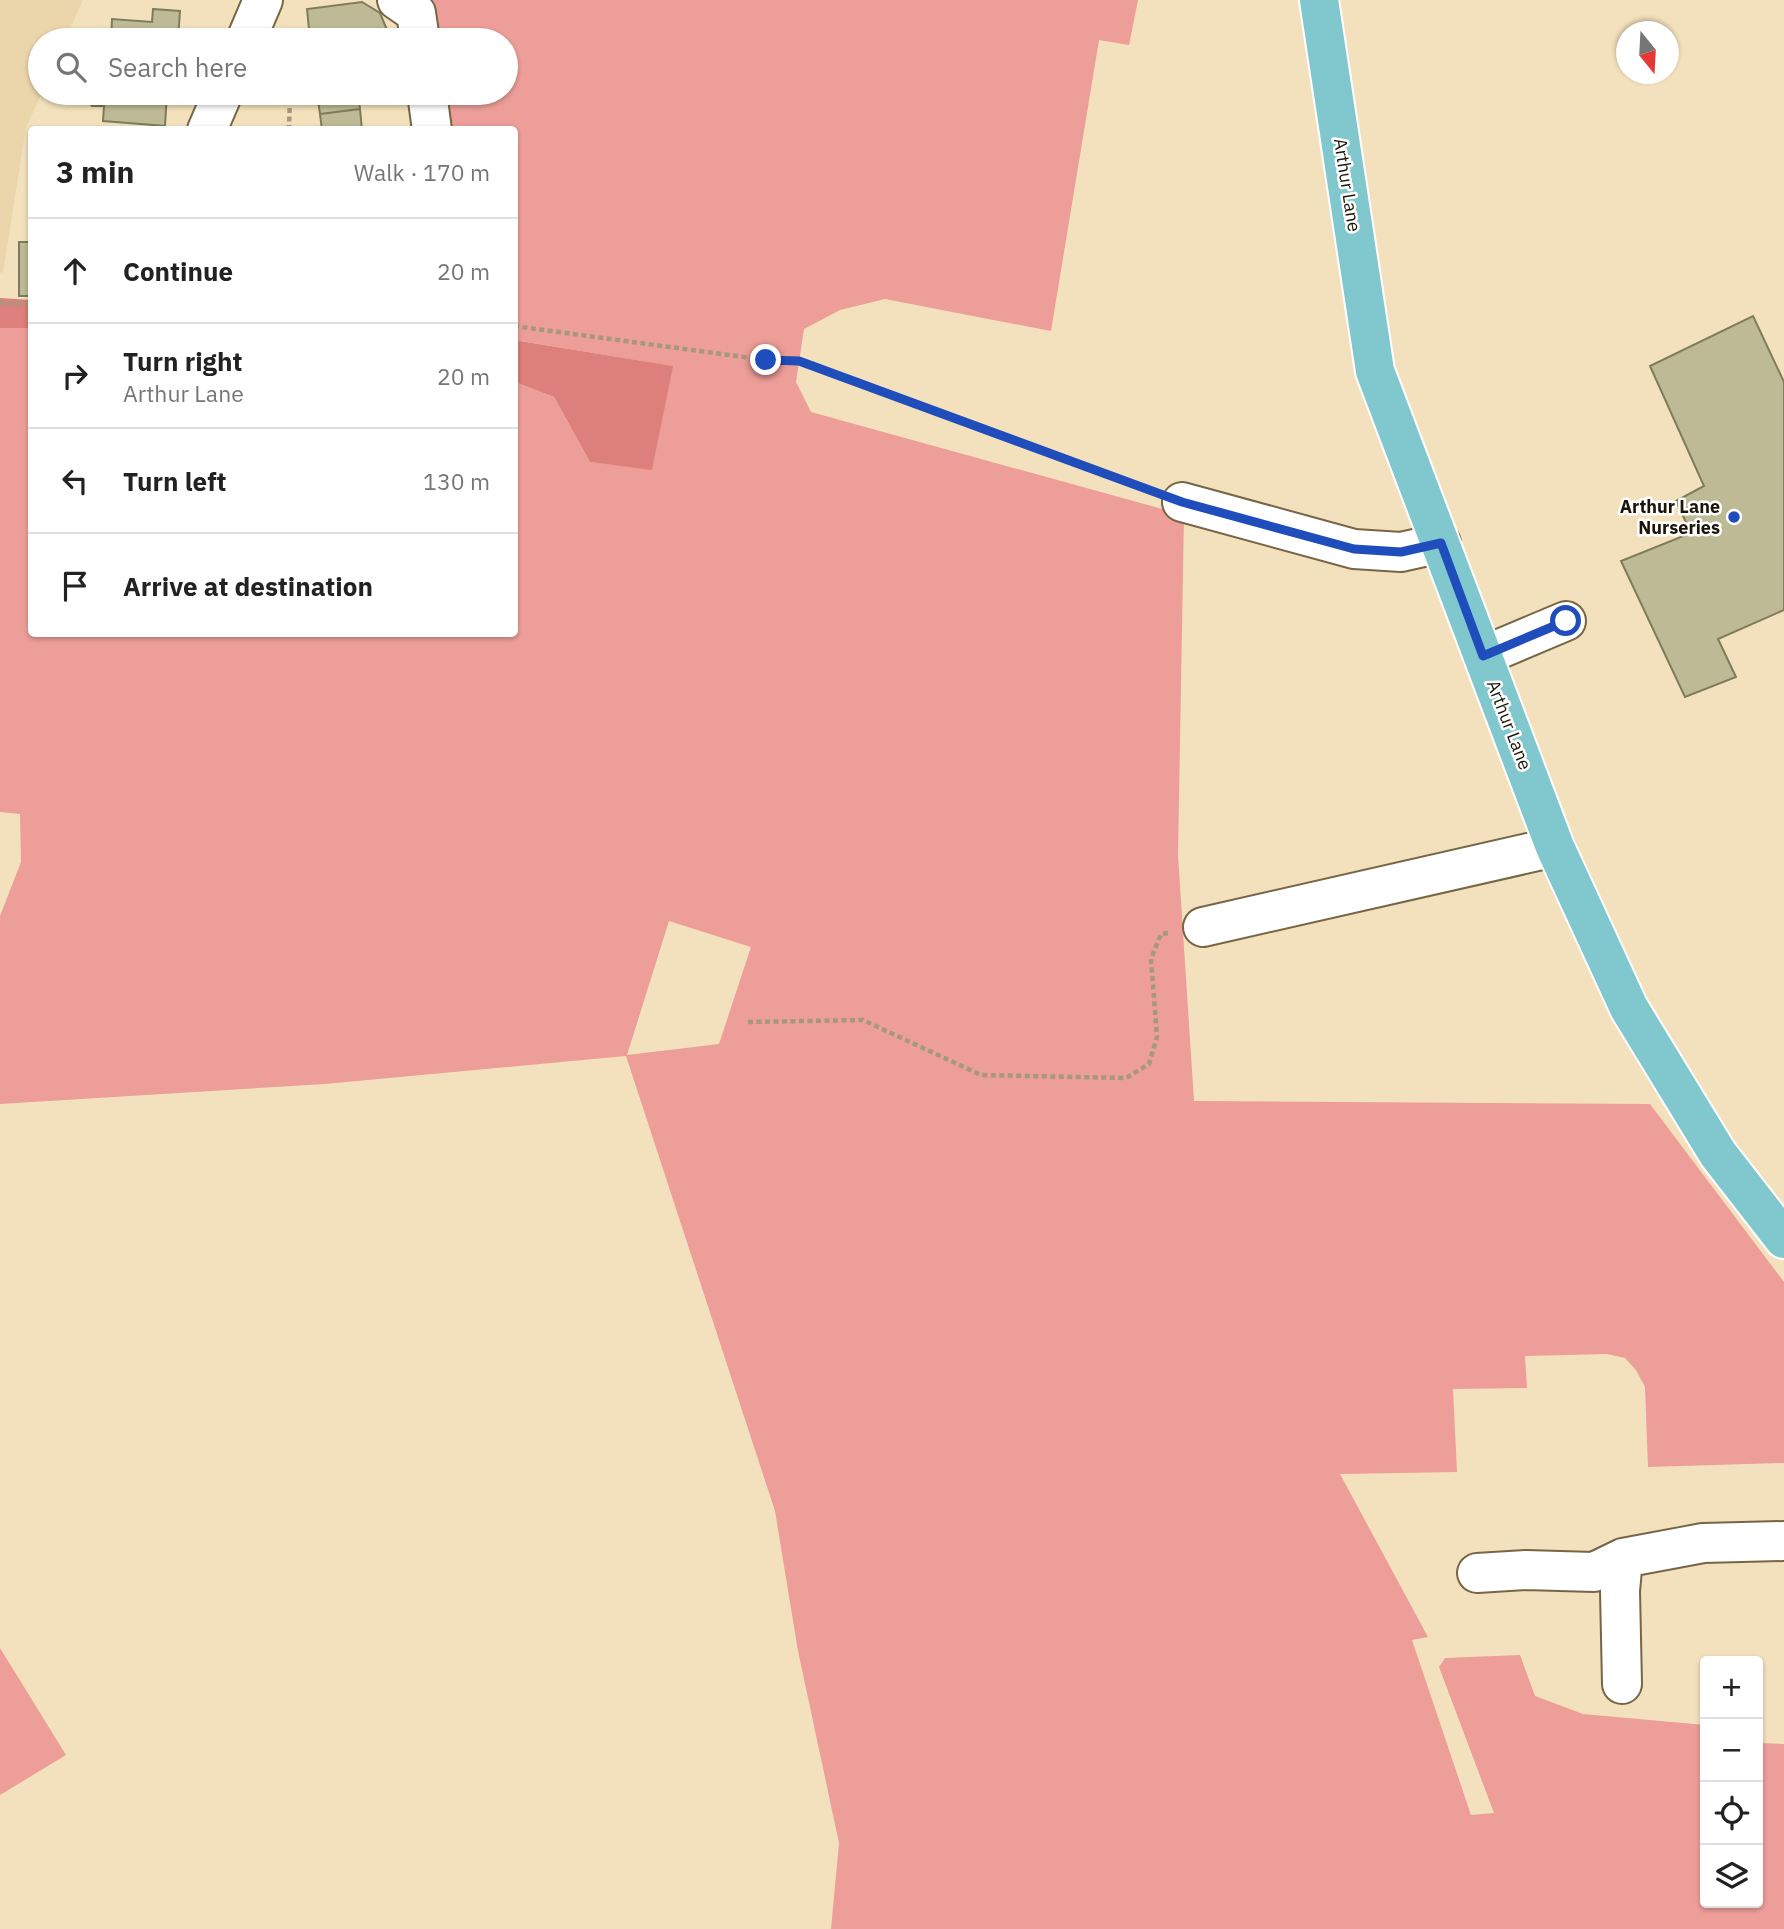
<!DOCTYPE html>
<html lang="en">
<head>
<meta charset="utf-8">
<style>
  body { margin:0; font-family:"IBM Plex Sans",sans-serif; background:#f6f6f6; color:#222 }
  .controls { position:absolute; right:21px; bottom:21px; display:grid; overflow:hidden; border-radius:7px; box-shadow:0 2px 5px #0004 }
  .controls button { width:63px; height:63px; display:grid; place-items:center; padding:0; border:0; border-bottom:2px solid #e0e0e0; background:#fff; color:#222; font:35px sans-serif }
  .compass { position:absolute; left:1616px; top:21px; width:63px; height:63px; border-radius:50%; background:#fff; box-shadow:0 2px 5px #0004; rotate:162deg }
  .stop { position:absolute; width:21px; height:21px; margin:-16px; border:5px solid #1f4dbb; border-radius:50%; background:#fff }
  .stop.end { background:#1f4dbb; border-color:#fff; box-shadow:0 2px 7px #0008 }
  .list { margin:0; padding:0; list-style:none }
  h2 { display:flex; justify-content:space-between; align-items:center; height:91px; margin:0; padding:0 28px; font-size:30px }
  h2 small { font-size:23px; font-weight:400; color:#767676 }
  .list li { display:grid; grid-template-columns:46px 1fr auto; gap:21px; align-items:center; box-sizing:border-box; height:105px; padding:0 28px; border-top:2px solid #e0e0e0 }
  .list b { display:block; font-size:26px; white-space:nowrap }
  .list p { margin:0; font-size:23px; white-space:nowrap; color:#767676 }
  .list em { font-size:23px; font-style:normal; color:#767676 }
  .icon { flex:none; width:38px; height:38px; fill:none; stroke:currentColor; stroke-width:2; stroke-linecap:round; stroke-linejoin:round }
  .map { position:relative; flex:none; width:1784px; height:1929px; overflow:hidden }
  .search { position:absolute; background:#fff; box-shadow:0 2px 5px #0004; left:28px; top:28px; width:490px; height:77px; display:flex; align-items:center; gap:18px; box-sizing:border-box; padding:0 24px; border-radius:38px; color:#767676; font-size:26px }
  .panel { position:absolute; background:#fff; box-shadow:0 2px 5px #0004; left:28px; top:126px; width:490px; height:511px; border-radius:7px }
  .map>svg:first-child { display:block }
  .built { fill:#ebd5aa }
  .green { fill:#ed9e99; fill-rule:evenodd }
  .forest { fill:#dd7f7a }
  .building { fill:#bdba95; stroke:#7f7c59; stroke-width:2 }
  .lines { fill:none; stroke-linecap:round; stroke-linejoin:round }
  .minor-casing { stroke:#766646; stroke-width:42 }
  .major-casing { stroke:#fff; stroke-width:42 }
  .path { stroke:#a6987c; stroke-width:4.5; stroke-dasharray:5 3.5; stroke-linecap:butt }
  .minor { stroke:#fff; stroke-width:38 }
  .major { stroke:#80c8ce; stroke-width:38 }
  .route { stroke:#1f4dbb; stroke-width:9 }
  .poi-dot { fill:#1f4dbb; stroke:#fff; stroke-width:2.5 }
  .labels { text-anchor:middle; stroke-width:5; stroke-linejoin:round; paint-order:stroke }
  .street-label { font-size:18px; fill:#1b1408; stroke:#fff }
  .poi-label { font-size:18px; font-weight:bold; fill:#1b1408; stroke:#fff; text-anchor:end }
</style>
</head>
<body>
<div class="map">
<svg width="1784" height="1929" viewBox="0 0 1784 1929">
  <rect width="100%" height="100%" fill="#f3e1bd"/>
  <path class="built" d="M0,0H83L65,40H40L42,93L26,127L3,273L0,272Z"/>
  <path class="green" d="M433,0H1138L1129,45L1099,40L1051,331L885,299L840,310L804,329L796,382L811,412L1184,515L1178,855L1194,1101L1650,1104L1784,1282V1463L1648,1467L1645,1387L1636,1370L1625,1358L1607,1354L1525,1356L1527,1388L1453,1389L1457,1472L1340,1474L1428,1637L1412,1640L1471,1815L1494,1813L1439,1667L1445,1658L1520,1655L1535,1696L1583,1714L1705,1725V1903H1758V1731H1759V1743L1784,1744V1929H831L839,1843L798,1651L775,1511L626,1056L325,1084L0,1104V916L21,862L20,814L0,812V328H31L32,634H514L515,382L554,397L590,462L652,469L672,366L515,340L514,130L449,129L445,93H506V40H438ZM669,921L751,947L719,1044L627,1055Z
    M0,1648L66,1755L0,1795Z"/>
  <path class="forest" d="M0,298L31,300V328H0Z
    M514,340L673,366L652,470L590,462L554,397L515,382Z"/>
  <path class="building" d="M362,2L380,13L387,30L310,39L307,9Z
    M153,9L180,11L178,40H111L112,19L152,22Z
    M366,32L367,40H310V39Z
    M89,93H167L165,126L103,121L104,106H92L88,101Z
    M317,93H358L360,109L320,114Z
    M360,109L362,130H322L320,114Z
    M19,242H32V296H19Z
    M1753,316L1784,382V610L1718,639L1736,677L1685,697L1621,561L1691,533L1676,501L1704,486L1650,366Z"/>
  <g class="lines">
    <defs>
      <path id="minor" d="M397,0L416,13L420,40
        M246,40L263,0
        M427,93L432,130
        M207,130L223,93
        M1182,502L1354,549L1401,552L1441,543
        M1483,656L1566,621
        M1203,927L1555,847
        M1477,1573L1526,1570L1594,1572L1623,1558L1703,1543L1784,1541
        M1622,1684L1620,1591L1623,1558"/>
      <path id="major" d="M1319,0L1375,371L1555,847L1629,1008L1718,1154L1784,1239"/>
    </defs>
    <use href="#minor" class="minor-casing"/>
    <use href="#major" class="major-casing"/>
    <path class="path" d="M293,40L294,29
      M289,130L290,93
      M0,303L32,304
      M514,326L766,360L799,361L1150,490
      M748,1022L863,1020L981,1075L1126,1078L1149,1064L1157,1037L1151,959L1161,934L1168,933"/>
    <use href="#minor" class="minor"/>
    <use href="#major" class="major"/>
  </g>
  <g class="lines">
    <path class="route" d="M766,360L799,361L1182,502L1354,549L1401,552L1441,543L1483,656L1566,621"/>
  </g>
  <circle class="poi-dot" cx="1734" cy="517" r="7"/>
  <g class="labels">
    <g class="street-label">
      <text transform="translate(1347 185) rotate(81)" y="6">Arthur Lane</text>
      <text transform="translate(1509 725) rotate(69)" y="6">Arthur Lane</text>
    </g>
    <g class="poi-label">
      <text x="1720" y="513">Arthur Lane<tspan x="1720" dy="21">Nurseries</tspan></text>
    </g>
  </g>
</svg>
<div class="controls">
<button>+</button>
<button>−</button>
<button><svg class="icon" aria-label="locate" viewBox="0 0 24 24"><circle cx="12" cy="12" r="6"/><path d="M12 2v4M12 18v4M2 12h4M18 12h4"/></svg></button>
<button><svg class="icon" aria-label="layers" viewBox="0 0 24 24"><path d="M12 4l9 5-9 5-9-5zM3 14l9 5 9-5"/></svg></button>
</div>
<svg class="compass" viewBox="-18 -18 36 36"><path d="M0-13l5 13h-10z" fill="#e53935"/><path d="M0 13l5-13h-10z" fill="#767676"/></svg>
<div class="stop" style="left:1566px;top:621px"></div>
<div class="stop end" style="left:766px;top:360px"></div>
<div class="search"><svg class="icon" aria-label="search" viewBox="0 0 24 24"><circle cx="10" cy="10" r="6"/><path d="M15 15l6 6"/></svg>Search here</div>
<section class="panel">
<h2>3 min<small>Walk · 170 m</small></h2>
<ul class="list">
<li><svg class="icon" aria-label="ahead" viewBox="0 0 24 24"><path d="M12 20V5M6 11l6-6 6 6"/></svg><div><b>Continue</b></div><em>20 m</em></li>
<li><svg class="icon" aria-label="right" viewBox="0 0 24 24"><path d="M7 20v-9h11M14 6l5 5-5 5"/></svg><div><b>Turn right</b><p>Arthur Lane</p></div><em>20 m</em></li>
<li><svg class="icon" aria-label="left" viewBox="0 0 24 24"><path d="M17 20v-9H6M10 6l-5 5 5 5"/></svg><div><b>Turn left</b></div><em>130 m</em></li>
<li><svg class="icon" aria-label="arrive" viewBox="0 0 24 24"><path d="M6 21V4h12l-3 4 3 4H6"/></svg><div><b>Arrive at destination</b></div></li>
</ul>
</section>
</div>
</body>
</html>
